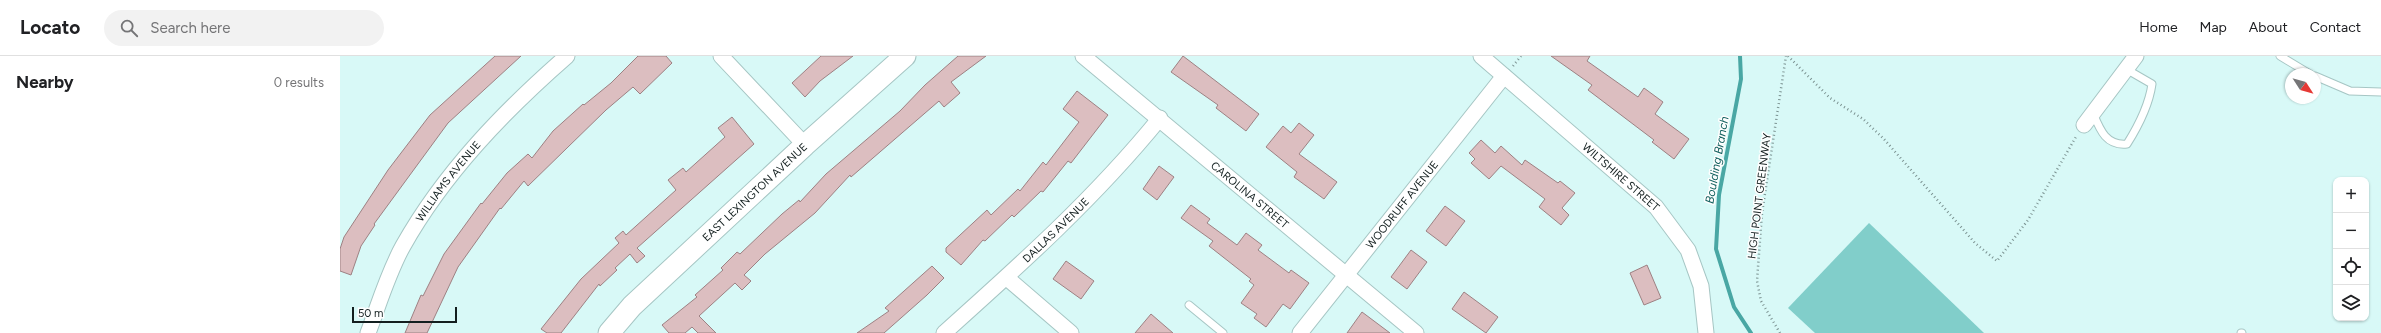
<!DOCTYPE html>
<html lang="en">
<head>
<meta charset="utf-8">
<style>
  body { margin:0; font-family:Figtree,sans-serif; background:#f2f2f2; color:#202124 }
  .controls { position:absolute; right:12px; bottom:12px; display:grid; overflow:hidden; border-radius:8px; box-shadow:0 1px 3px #0004 }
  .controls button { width:36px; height:36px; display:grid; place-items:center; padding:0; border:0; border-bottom:1px solid #e0e0e0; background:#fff; color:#202124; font:20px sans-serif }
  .compass { position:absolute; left:1945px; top:12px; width:36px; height:36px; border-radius:50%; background:#fff; box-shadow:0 1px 3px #0004; rotate:126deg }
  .scale { position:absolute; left:12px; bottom:10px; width:105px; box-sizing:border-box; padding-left:4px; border:2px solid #131f1f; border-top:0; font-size:11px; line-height:14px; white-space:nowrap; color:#131f1f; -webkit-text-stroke:3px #fefefe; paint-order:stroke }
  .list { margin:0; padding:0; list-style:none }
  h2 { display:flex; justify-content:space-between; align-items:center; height:52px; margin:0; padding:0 16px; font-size:17px }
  h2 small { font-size:13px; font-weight:400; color:#757577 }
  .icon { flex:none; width:22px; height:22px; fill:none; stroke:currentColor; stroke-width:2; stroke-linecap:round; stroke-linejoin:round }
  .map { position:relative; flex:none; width:2041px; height:277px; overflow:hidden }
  header { display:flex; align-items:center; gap:24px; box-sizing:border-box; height:56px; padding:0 20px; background:#fff; border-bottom:1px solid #e0e0e0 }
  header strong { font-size:19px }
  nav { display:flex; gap:22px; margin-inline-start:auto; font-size:14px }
  .search { width:280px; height:36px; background:#f2f2f2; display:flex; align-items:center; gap:10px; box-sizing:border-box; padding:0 14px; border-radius:22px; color:#757577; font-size:15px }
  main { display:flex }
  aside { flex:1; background:#fff }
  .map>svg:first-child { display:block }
  .green { fill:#81ceca }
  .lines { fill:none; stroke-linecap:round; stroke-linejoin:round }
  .stream { stroke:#49a7a4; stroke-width:4 }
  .building { fill:#dcbec0; stroke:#9d8183 }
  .service-casing { stroke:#a6c6c4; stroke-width:9 }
  .minor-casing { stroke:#a6c6c4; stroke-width:17 }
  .secondary-casing { stroke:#a6c6c4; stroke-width:23 }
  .path { stroke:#7c9392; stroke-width:2.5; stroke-dasharray:1 3; stroke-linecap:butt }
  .service { stroke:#fff; stroke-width:7 }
  .minor { stroke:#fff; stroke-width:15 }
  .secondary { stroke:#fff; stroke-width:21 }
  .labels { text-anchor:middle; stroke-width:3; stroke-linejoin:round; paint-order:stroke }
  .street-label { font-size:11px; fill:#131f1f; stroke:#fefefe }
  .water-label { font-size:12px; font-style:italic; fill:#146260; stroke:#fefefe }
</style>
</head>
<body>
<header>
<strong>Locato</strong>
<div class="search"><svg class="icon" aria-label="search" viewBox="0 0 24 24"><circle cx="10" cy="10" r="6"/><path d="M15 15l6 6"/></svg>Search here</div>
<nav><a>Home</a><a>Map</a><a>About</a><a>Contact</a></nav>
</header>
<main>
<aside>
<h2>Nearby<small>0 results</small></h2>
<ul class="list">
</ul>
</aside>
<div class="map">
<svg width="2041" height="277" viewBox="0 0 2041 277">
  <rect width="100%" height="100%" fill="#d8f9f7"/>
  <path class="green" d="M1529,167L1644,277H1475L1448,252Z"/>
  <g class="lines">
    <path class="stream" d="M1400,0L1401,23L1379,139L1376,193L1394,251L1411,277"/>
  </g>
  <path class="building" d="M155,0H181L108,67L34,168L35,169L21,190L11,219L0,215V193L4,181L48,114L90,59Z
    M298,0H326L332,7L300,38L293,31L266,54L188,130L184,125L161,153L160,152L118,211L87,277H65L81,239L83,240L104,198L141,147L142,148L167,117L188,98L192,102L213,75L243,48L244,49L271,27Z
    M481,0H513L480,25L465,41L452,27Z
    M618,0H646L611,26L620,37L604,51L599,45L511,121L510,119L475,157L425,198L404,219L411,225L402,234L395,227L359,260L376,277H358L352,271L345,277H329L322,269L357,241L355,239L383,214L381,212L397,196L400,198L442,158L459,144L460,146L486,118L560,55L585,29Z
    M843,0L919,58L906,75L876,52L878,49L831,16Z
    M1211,0H1250L1247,5L1298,41L1304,32L1323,46L1315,58L1349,83L1334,103L1312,86L1314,84L1248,34L1252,29Z
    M737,35L768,59L731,107L728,105L703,136L701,135L674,161L672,159L645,185L643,184L621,209L606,196V192L647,154L651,159L678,133L680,135L703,106L706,109L739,66L723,53Z
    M392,61L414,88L297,192L305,200L297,207L290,198L275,212L277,214L260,230L259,228L221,277H207L201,273L241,223L279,187L275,182L283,175L286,179L336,134L328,124L343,112L346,116L385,81L378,72Z
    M959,67L974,79L959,98L997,126L984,143L954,121L957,116L926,91L943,70L951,77Z
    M1141,84L1155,97L1161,90L1182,109L1185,104L1218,127L1220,125L1235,137L1222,152L1229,159L1221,169L1199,151L1205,143L1161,110L1149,123L1131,107L1135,103L1129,97Z
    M819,110L834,121L817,144L803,133Z
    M851,149L870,163L867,167L897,189L906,177L922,189L918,194L949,217L951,214L969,227L950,253L943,248L926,271L914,262L917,258L901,247L914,229L909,225L911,223L869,190L873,185L841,162Z
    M1105,150L1125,165L1106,190L1086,175Z
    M1071,194L1087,206L1067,233L1051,221Z
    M726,205L754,225L741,243L713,223Z
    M1307,209L1321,242L1304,249L1290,217Z
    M592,210L604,222L587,239L544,277H517L549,255L545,252Z
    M1124,236L1158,261L1146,277L1112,253Z
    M1022,256L1050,277H1007Z
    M811,258L833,277H795Z"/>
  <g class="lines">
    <defs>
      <path id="service" d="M1940,0L1970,18
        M1975,20L2010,35L2041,36
        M1753,57C1760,74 1766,90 1787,88C1799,69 1809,49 1812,28L1786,13
        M849,249L883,277
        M1901,277H1902"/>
      <g id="minor">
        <path d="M381,0L465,89"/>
        <path id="s1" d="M743,0L1076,277"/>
        <path id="s2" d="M1141,0L1316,151L1348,194L1361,230L1366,277"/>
        <path d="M1744,69L1796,0"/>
        <path d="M667,222L731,277"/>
        <path id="s3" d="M28,277C39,248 48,217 63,190C104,117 164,55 227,0"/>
        <path id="s4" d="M604,277C680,209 755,142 820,62"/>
        <path id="s5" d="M960,277L1164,20"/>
      </g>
      <g id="secondary">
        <path id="s6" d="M269,277L292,250L465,89L565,0"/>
      </g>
    </defs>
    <use href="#service" class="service-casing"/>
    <use href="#minor" class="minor-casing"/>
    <use href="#secondary" class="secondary-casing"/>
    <path class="path" d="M1448,0L1490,42L1523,63L1543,82L1635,187L1657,205L1688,164L1737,79
      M1173,10L1181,0
      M1440,277L1421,245L1417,225L1422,157L1446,0"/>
    <use href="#service" class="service"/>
    <use href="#minor" class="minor"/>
    <use href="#secondary" class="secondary"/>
  </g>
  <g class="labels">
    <g class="street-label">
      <text dy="4" stroke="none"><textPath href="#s2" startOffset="185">WILTSHIRE STREET</textPath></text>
      <text dy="4" stroke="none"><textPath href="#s3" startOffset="173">WILLIAMS AVENUE</textPath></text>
      <text dy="4" stroke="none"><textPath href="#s6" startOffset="203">EAST LEXINGTON AVENUE</textPath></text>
      <text dy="4" stroke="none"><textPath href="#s1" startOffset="217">CAROLINA STREET</textPath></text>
      <text transform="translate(1419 140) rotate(-83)" y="4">HIGH POINT GREENWAY</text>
      <text dy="4" stroke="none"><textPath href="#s5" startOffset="164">WOODRUFF AVENUE</textPath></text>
      <text dy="4" stroke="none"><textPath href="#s4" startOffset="152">DALLAS AVENUE</textPath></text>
    </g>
    <g class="water-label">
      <text transform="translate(1377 104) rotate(-80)" y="4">Boulding Branch</text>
    </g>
  </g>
</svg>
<div class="controls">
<button>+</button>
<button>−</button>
<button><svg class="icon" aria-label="locate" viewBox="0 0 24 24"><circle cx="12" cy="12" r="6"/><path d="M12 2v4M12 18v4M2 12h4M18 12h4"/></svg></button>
<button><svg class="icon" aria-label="layers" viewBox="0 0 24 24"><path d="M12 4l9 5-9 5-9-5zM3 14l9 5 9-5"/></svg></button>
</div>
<svg class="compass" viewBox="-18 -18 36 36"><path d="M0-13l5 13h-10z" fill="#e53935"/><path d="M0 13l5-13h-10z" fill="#757577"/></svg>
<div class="scale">50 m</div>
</div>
</main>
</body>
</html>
